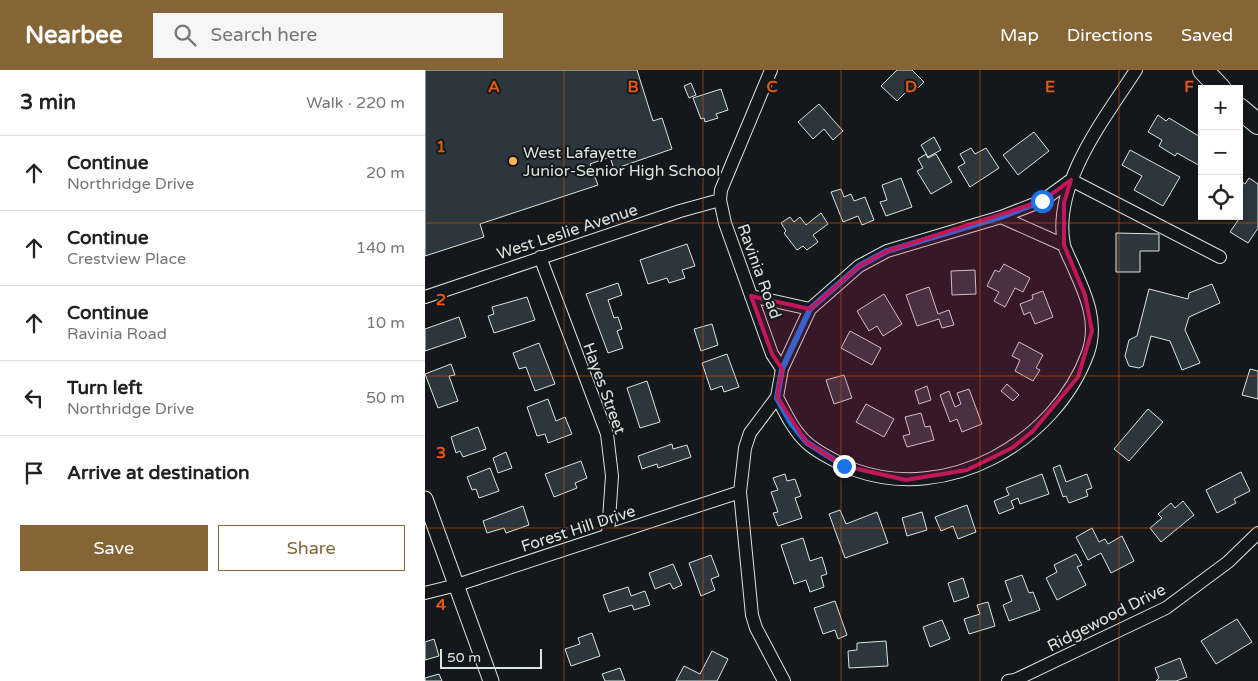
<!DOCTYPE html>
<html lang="en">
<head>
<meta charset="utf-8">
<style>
  body { margin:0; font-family:"Varela Round",sans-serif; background:#f6f6f6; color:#222 }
  .controls { position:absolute; right:15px; top:15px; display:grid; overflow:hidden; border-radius:0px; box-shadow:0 1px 4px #0004 }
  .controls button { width:45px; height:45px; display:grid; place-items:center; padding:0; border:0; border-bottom:1px solid #e0e0e0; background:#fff; color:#222; font:25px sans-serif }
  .scale { position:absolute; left:15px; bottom:12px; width:102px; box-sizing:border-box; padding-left:5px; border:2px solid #d8e6dc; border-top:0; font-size:14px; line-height:18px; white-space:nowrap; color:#d8e6dc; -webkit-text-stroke:4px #14181c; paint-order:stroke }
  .stop { position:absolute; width:15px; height:15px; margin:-11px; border:4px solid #1a73e8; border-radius:50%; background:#fff }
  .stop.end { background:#1a73e8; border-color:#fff; box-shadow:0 1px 5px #0008 }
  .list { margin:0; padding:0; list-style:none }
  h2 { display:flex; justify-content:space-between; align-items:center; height:65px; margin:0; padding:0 20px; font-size:21px }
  h2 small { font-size:16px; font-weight:400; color:#767676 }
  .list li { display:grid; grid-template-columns:32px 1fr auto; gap:15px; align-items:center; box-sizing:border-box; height:75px; padding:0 20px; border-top:1px solid #e0e0e0 }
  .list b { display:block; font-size:19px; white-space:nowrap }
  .list p { margin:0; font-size:16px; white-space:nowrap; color:#767676 }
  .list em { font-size:16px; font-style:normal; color:#767676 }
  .actions { display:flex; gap:10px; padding:15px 20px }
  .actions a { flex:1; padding:11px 0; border:1px solid #856535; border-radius:0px; text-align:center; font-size:18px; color:#856535 }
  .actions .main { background:#856535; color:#fff }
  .icon { flex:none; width:28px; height:28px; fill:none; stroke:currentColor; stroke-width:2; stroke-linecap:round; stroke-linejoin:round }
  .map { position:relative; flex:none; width:833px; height:611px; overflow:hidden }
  header { display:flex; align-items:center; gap:30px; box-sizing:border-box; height:70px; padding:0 25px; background:#856535; color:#fff }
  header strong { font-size:24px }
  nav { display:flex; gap:28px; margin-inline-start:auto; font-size:18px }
  .search { width:350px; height:45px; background:#f6f6f6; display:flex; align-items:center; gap:12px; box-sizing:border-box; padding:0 18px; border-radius:0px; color:#767676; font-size:19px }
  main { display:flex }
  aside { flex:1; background:#fff }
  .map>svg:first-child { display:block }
  .building { fill:#2c363c; stroke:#d8e6dc }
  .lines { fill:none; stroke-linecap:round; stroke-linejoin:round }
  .minor-casing { stroke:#d8e6dc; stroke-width:14 }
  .tertiary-casing { stroke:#d8e6dc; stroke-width:17 }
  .primary-casing { stroke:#d8e6dc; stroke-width:22 }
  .minor { stroke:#14181c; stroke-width:12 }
  .tertiary { stroke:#14181c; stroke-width:15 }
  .primary { stroke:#14181c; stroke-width:20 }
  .route { stroke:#1a73e8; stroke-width:6 }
  .marked { fill:#c2185b; fill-opacity:0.2; stroke:#c2185b; stroke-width:4; stroke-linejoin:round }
  .grid { fill:none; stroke:#e8590c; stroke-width:1; stroke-opacity:0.55 }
  .poi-dot { fill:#ffb74d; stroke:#14181c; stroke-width:2 }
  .labels { text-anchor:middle; stroke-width:4; stroke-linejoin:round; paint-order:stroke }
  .poi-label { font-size:16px; fill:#d8e6dc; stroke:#14181c; text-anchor:start }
  .street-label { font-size:16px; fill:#d8e6dc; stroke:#14181c }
  .grid-label { font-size:16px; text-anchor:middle; font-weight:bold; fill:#e8590c; stroke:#14181c; stroke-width:4; stroke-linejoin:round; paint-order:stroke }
</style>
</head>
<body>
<header>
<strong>Nearbee</strong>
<div class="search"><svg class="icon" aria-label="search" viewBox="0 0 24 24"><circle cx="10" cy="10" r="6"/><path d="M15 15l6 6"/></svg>Search here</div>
<nav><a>Map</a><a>Directions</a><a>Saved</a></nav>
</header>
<main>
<aside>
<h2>3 min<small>Walk · 220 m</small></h2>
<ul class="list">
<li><svg class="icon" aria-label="ahead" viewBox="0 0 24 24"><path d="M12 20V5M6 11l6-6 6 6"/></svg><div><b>Continue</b><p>Northridge Drive</p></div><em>20 m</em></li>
<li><svg class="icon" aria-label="ahead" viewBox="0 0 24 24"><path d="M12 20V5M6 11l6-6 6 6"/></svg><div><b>Continue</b><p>Crestview Place</p></div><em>140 m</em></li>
<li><svg class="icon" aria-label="ahead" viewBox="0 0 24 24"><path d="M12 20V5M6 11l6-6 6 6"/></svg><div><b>Continue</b><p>Ravinia Road</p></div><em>10 m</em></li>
<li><svg class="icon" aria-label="left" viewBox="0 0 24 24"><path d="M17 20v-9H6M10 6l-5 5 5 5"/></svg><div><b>Turn left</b><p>Northridge Drive</p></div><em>50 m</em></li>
<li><svg class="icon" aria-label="arrive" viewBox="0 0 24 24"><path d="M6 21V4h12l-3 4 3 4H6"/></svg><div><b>Arrive at destination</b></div></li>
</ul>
<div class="actions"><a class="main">Save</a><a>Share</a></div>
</aside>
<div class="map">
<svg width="833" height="611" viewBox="0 0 833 611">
  <rect width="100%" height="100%" fill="#14181c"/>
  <path class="building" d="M0,0H212L228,51L237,48L247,79L189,99L185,87L165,94L173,115L55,154L59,167L0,186Z
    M472,0H487L499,12L488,23L484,19L472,31L456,16Z
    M266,13L271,25L264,28L259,16Z
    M296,19L303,40L291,44L293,48L280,52L279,48L276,49L268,28Z
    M394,34L418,61L408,70L399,59L388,69L373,52Z
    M733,45L741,51L744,48L777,68V97L752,83L750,86L734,76L737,70L723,62Z
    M609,62L624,81L593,105L578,85Z
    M509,67L516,80L503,87L496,75Z
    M546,78L550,84L561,78L574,98L545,117L533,97L540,93L535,84Z
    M705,80L755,107L738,136L709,120L717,106L697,95Z
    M501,84L503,88L511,84L527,112L506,124L492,101L498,98L493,89Z
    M476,108L487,137L461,146L455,132L462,130L457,115Z
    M824,108L833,114V158L823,173L805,162L818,143L814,141V110L820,114Z
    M416,119L419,127L426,124L429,131L440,127L449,150L437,155L433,146L418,152L406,122Z
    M396,143L403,154L388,165L393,172L382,180L378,176L372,180L359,163L361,161L356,153L365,147L369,152L375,147L381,155Z
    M691,163L734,164V181H715V202H691Z
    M262,174L270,196L257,200L260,208L244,213L242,208L223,214L215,190Z
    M579,194L605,208L598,222L590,218L580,237L569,231L574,222L562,216L570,200L574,202Z
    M550,200L551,224L527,225L526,201Z
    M193,213L197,225L183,230L189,248L193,247L197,259L192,261L198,278L183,283L161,224Z
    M787,214L795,233L764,247L760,260L775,293L757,300L745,271L726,266L718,296L714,298L704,296L700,286L704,270L712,266L724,219L763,229L764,223Z
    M504,217L513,244L524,240L529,255L517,258L514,249L492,256L481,225Z
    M618,221L628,247L610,254L605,242L599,245L595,234L608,229L607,225Z
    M459,224L477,254L458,266L452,256L444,261L432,241Z
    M102,227L110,250L69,263L63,246L69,244L67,237Z
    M34,247L41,267L0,281V259Z
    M287,254L293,275L276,281L269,259Z
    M425,261L456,278L447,295L416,278Z
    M594,272L618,285L611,298L615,300L608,311L590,301L595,290L587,286Z
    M114,273L130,314L110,321L101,297L94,299L88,283Z
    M302,284L314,317L299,322L297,316L286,320L277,293Z
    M26,294L30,305L24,306L33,331L13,338L0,304Z
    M825,299L833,301V329L817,325Z
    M419,305L427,328L409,334L401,310Z
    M222,311L235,352L215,358L202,318Z
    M582,314L594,325L588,331L576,321Z
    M502,316L506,330L494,334L490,321Z
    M544,319L557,354L537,362L532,349L525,352L515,325L524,321L530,337L536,334L532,323Z
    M123,329L131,351L140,347L147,364L123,373L120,364L112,366L102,337Z
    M441,334L469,349L459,367L431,352Z
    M723,339L738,352L704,391L689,379Z
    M496,343L500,357L505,356L509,370L482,377L478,366L485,364L480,347Z
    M53,357L61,379L38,387L35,381L31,383L26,367Z
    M247,374L248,379L262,375L266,387L233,398L232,394L217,399L213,386Z
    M81,382L87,398L73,403L68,388Z
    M156,391L162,408L150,413L152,418L129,427L120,404Z
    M635,395L641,412L662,404L667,418L661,420L663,426L644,433L641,426L638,427L628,398Z
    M65,398L74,421L54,428L51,419L47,420L42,407Z
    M816,402L825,421L809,429L811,433L792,443L781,420Z
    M360,404L362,411L370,409L376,426L370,428L377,448L353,456L348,443L353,442L346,422L353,420L348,408Z
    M617,404L624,424L595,434L593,428L586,431L589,438L574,444L569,431L584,425L581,418Z
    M758,431L769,445L736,472L725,458L737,448L733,444L746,433L750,438Z
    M542,435L551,462L533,469L528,456L516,461L510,447Z
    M98,436L104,455L81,463L79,458L62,463L58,451Z
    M415,440L421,454L452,442L463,473L420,488L404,444Z
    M497,442L502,460L482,466L477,448Z
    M667,458L674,472L680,469L683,474L697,466L709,491L686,503L676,483L663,490L651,467Z
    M378,468L385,491L397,487L402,504L396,506L399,517L385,522L381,510L369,514L356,475Z
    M651,484L657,495L652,497L661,515L632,530L621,508L632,502L629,495Z
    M286,485L294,506L286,509L290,520L276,526L264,493Z
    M248,494L257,515L248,519L245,513L230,519L224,503Z
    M597,505L604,523L608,522L615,540L584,551L578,535L587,531L580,511Z
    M538,508L544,527L529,532L523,513Z
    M203,517L206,526L220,521L225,535L209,540L207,535L184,542L178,525Z
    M410,531L422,565L413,569L410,560L398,564L389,538Z
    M563,532L570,556L544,564L539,549L555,544L552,535Z
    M812,549L827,572L791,594L776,571Z
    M517,550L525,569L505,577L498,557Z
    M167,563L175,586L146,596L140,579L155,574L153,568Z
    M9,569L14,586L0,590V572Z
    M461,571L463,596L424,598L423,581L432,580V573Z
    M287,581L303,589L292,611H251L259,596L275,604Z
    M755,588L762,607L751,611H731L734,608L730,598Z
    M195,598L200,611H180L177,604Z
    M14,604L17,611H0V608Z"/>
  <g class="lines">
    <defs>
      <path id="minor" d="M346,0L296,120L295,130L300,153L347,284L357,299L352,327L325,363L320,378L315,422L327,545L331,558L359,611
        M576,147L617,131L646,110L795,187
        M115,187L182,364L187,406L183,464
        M326,226L385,239
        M0,227L255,141L295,130
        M357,299L385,239L434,196L462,181L576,147L639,175
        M352,327C360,342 368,360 381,372C394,384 414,393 430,400C522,433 630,373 663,283C674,252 660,223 648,196C645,189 641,182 639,175C627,114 680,48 711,0
        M0,523L32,515L315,422
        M583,611L590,610L741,538L803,492L833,463"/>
      <path id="tertiary" d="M0,429L66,611"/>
      <path id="primary" d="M778,0L796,19
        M814,38L833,54"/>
    </defs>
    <use href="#minor" class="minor-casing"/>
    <use href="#tertiary" class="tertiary-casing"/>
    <use href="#primary" class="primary-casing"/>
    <use href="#minor" class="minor"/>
    <use href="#tertiary" class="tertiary"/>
    <use href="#primary" class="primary"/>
  </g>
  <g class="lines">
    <path class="route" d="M419,396L381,372L366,353L352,328L357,299L385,239L434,196L462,181L576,147L617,131"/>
  </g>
  <path class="marked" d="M646,110L639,133V175L660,225L667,261L653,307L608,361L587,378L542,400L481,410L419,396L381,372L352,327L357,299L347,284L326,226L385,239L434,196L462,181L617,131Z"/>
  <path class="grid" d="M139,0V611M278,0V611M416,0V611M555,0V611M694,0V611M0,153H833M0,306H833M0,458H833"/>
  <circle class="poi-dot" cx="88" cy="91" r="5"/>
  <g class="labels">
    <g class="poi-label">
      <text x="98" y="88">West Lafayette<tspan x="98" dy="18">Junior-Senior High School</tspan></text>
    </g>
    <g class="street-label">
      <text transform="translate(142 161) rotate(-18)" y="6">West Leslie Avenue</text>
      <text transform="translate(335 201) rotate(70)" y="6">Ravinia Road</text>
      <text transform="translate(180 318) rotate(70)" y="6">Hayes Street</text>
      <text transform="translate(153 458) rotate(-18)" y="6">Forest Hill Drive</text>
      <text transform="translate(681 547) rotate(-27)" y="6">Ridgewood Drive</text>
    </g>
  </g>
  <g class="grid-label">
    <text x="69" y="22">A</text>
    <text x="208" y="22">B</text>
    <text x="347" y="22">C</text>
    <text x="486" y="22">D</text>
    <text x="625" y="22">E</text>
    <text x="764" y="22">F</text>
    <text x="16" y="82">1</text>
    <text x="16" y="235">2</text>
    <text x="16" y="388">3</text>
    <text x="16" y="540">4</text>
  </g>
</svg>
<div class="controls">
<button>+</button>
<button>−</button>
<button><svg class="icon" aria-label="locate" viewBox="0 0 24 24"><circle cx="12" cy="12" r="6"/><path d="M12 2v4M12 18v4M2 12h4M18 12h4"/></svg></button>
</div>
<div class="scale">50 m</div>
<div class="stop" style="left:617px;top:131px"></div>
<div class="stop end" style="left:419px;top:396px"></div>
</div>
</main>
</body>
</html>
